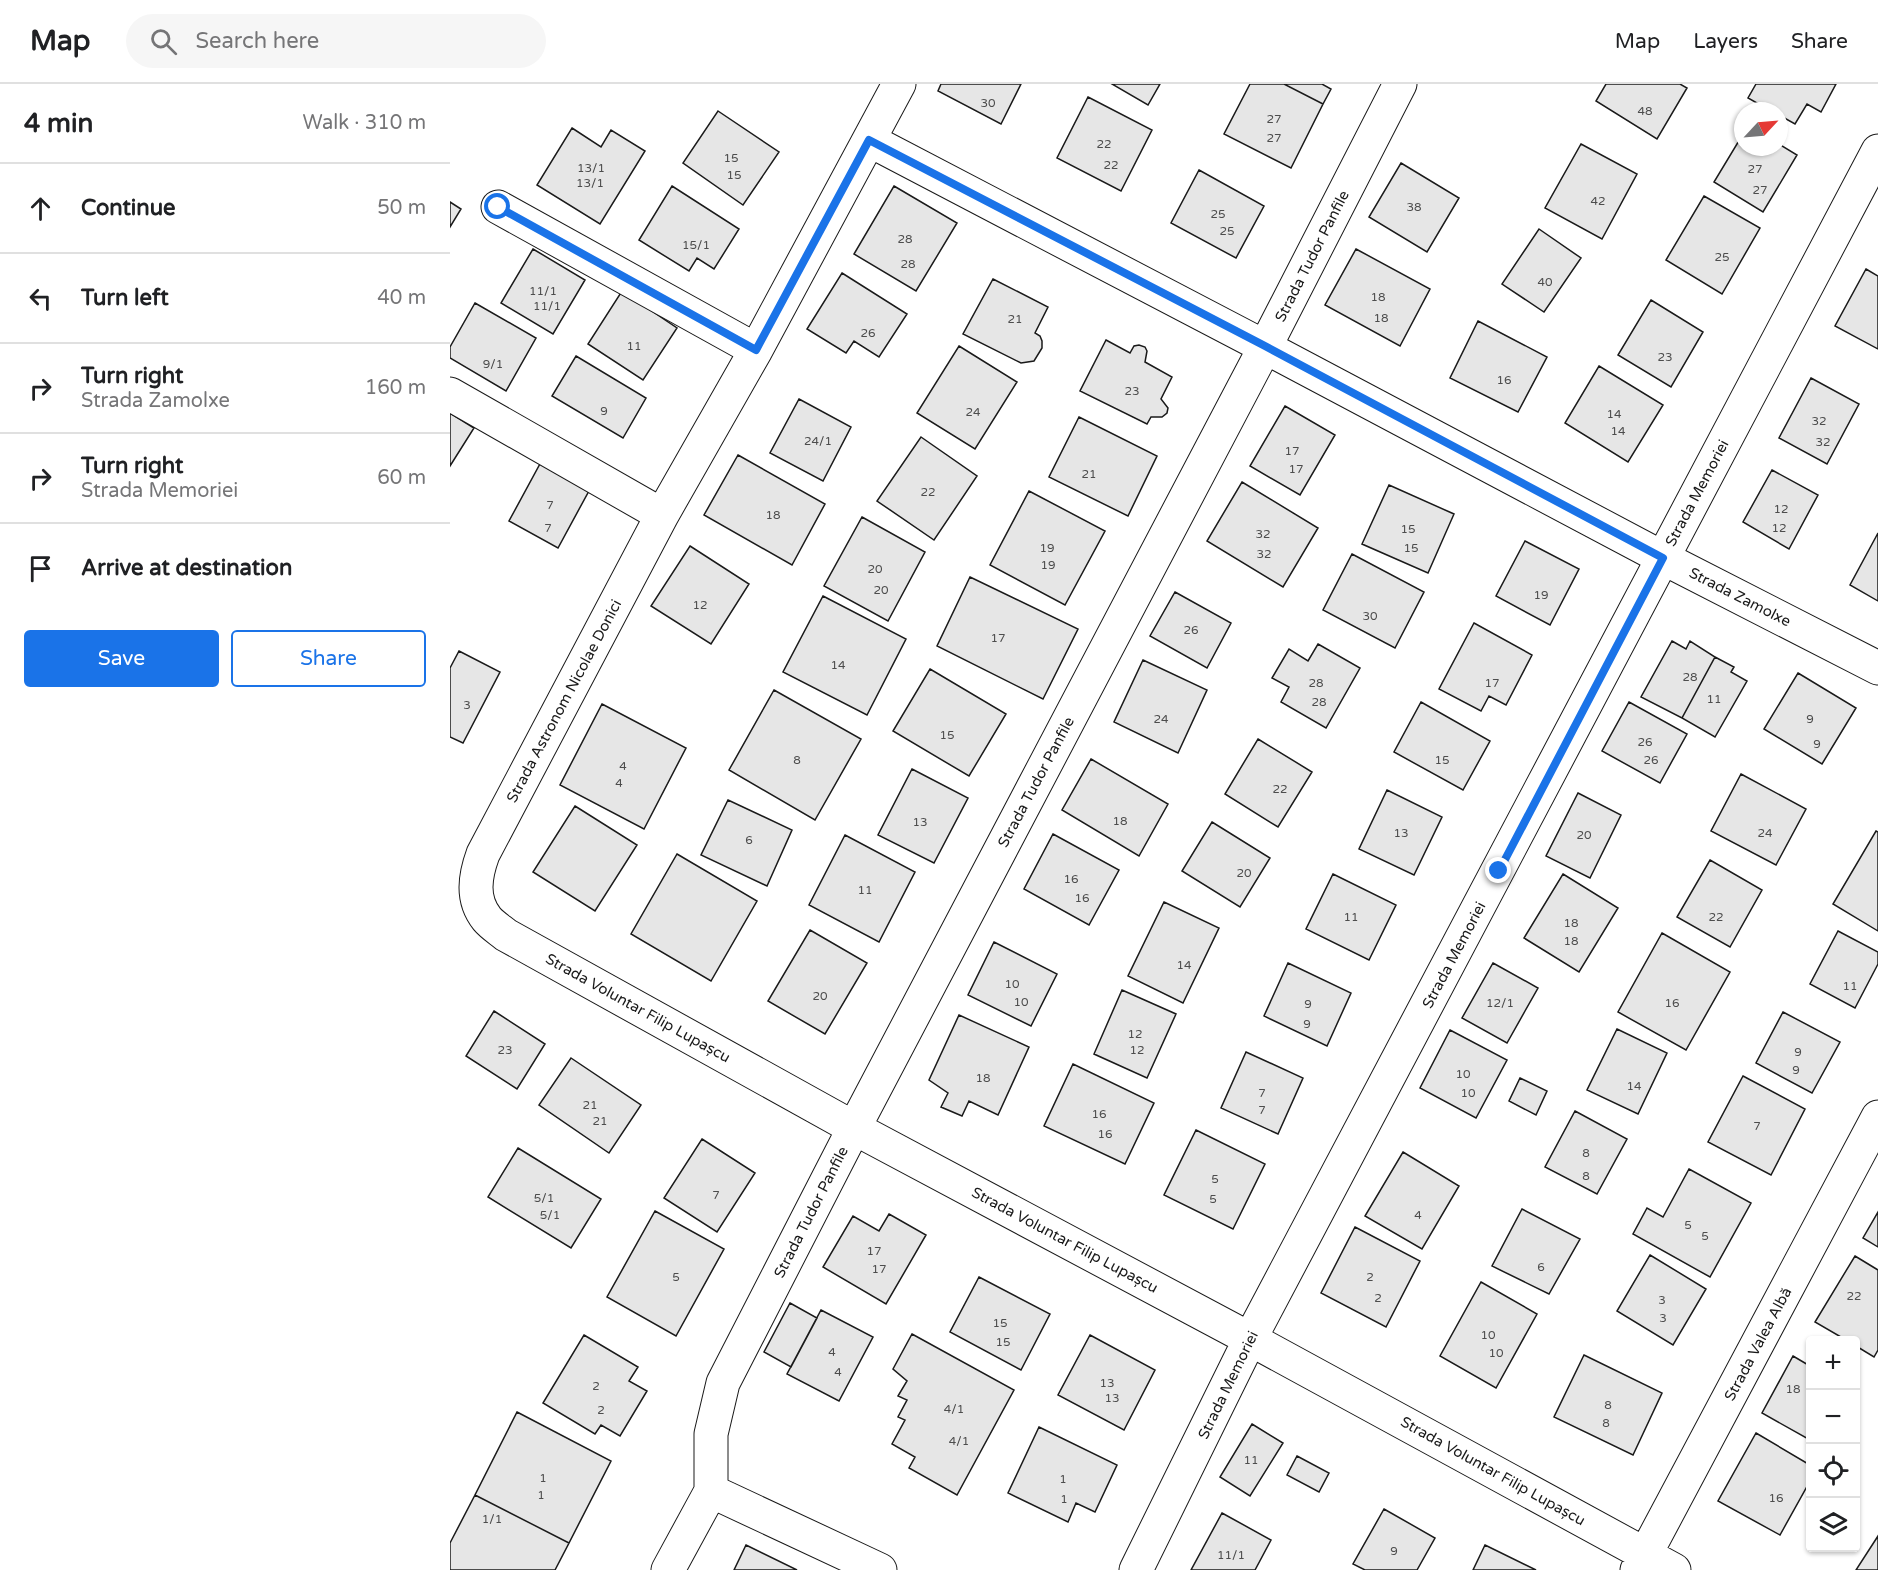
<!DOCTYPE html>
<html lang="en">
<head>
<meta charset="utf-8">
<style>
  body { margin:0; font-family:"Varela Round",sans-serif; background:#f6f6f6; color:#202124 }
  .controls { position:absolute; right:18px; bottom:18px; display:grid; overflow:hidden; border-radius:6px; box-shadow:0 2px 4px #0004 }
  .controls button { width:54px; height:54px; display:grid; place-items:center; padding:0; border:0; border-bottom:2px solid #e0e0e0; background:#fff; color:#202124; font:30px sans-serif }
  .compass { position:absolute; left:1284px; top:18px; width:54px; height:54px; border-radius:50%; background:#fff; box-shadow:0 2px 4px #0004; rotate:64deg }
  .stop { position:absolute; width:18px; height:18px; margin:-14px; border:4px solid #1a73e8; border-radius:50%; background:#fff }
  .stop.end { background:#1a73e8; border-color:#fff; box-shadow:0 2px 6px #0008 }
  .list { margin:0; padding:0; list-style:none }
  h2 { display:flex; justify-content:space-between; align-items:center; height:78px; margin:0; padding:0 24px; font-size:26px }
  h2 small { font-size:20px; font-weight:400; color:#757577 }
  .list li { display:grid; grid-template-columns:39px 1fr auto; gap:18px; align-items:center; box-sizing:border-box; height:90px; padding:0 24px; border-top:2px solid #e0e0e0 }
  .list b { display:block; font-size:22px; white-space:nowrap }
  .list p { margin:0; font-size:20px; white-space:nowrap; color:#757577 }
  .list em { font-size:20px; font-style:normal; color:#757577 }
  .actions { display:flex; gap:12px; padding:18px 24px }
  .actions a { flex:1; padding:14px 0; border:2px solid #1a73e8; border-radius:6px; text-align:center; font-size:21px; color:#1a73e8 }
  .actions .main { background:#1a73e8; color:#fff }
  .icon { flex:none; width:33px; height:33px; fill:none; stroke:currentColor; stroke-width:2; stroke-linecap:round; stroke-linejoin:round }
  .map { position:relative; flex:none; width:1428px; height:1486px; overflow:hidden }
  header { display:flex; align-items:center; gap:36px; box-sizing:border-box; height:84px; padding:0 30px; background:#fff; border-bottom:2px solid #e0e0e0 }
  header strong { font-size:28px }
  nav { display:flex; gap:33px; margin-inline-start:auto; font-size:21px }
  .search { width:420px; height:54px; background:#f6f6f6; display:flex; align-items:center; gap:15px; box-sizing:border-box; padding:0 21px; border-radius:33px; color:#757577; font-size:22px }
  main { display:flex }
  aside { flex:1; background:#fff }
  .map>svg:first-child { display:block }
  .building { fill:#e6e6e6; stroke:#1a1a1a; stroke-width:1.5 }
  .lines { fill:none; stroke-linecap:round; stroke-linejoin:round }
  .minor-casing { stroke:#1a1a1a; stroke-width:35 }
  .minor { stroke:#fff; stroke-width:33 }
  .route { stroke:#1a73e8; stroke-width:8 }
  .labels { text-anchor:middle; stroke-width:4.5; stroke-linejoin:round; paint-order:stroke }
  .number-label { font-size:12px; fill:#4d4d4d }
  .street-label { font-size:15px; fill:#1a1a1a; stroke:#fff }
</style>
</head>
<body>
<header>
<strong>Map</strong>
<div class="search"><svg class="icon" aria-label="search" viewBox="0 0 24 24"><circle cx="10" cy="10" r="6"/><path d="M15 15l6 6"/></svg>Search here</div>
<nav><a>Map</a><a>Layers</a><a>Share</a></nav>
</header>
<main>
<aside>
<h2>4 min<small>Walk · 310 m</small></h2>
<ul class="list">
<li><svg class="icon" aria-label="ahead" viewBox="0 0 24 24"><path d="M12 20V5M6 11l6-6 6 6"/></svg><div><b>Continue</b></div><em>50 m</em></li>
<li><svg class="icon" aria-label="left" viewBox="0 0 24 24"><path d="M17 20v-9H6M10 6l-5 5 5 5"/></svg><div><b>Turn left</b></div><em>40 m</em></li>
<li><svg class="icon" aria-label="right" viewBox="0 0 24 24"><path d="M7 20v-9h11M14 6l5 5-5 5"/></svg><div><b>Turn right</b><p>Strada Zamolxe</p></div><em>160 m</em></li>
<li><svg class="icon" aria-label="right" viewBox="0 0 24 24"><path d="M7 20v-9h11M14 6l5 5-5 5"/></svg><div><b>Turn right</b><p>Strada Memoriei</p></div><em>60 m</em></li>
<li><svg class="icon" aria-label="arrive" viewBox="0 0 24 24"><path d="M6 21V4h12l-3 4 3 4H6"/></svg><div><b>Arrive at destination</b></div></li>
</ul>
<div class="actions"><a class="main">Save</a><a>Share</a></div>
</aside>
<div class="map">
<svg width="1428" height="1486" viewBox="0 0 1428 1486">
  <rect width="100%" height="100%" fill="#fff"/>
  <path class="building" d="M491,0H571L551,40L488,7Z
    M662,0H710L698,21Z
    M800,0H834L873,20L841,84L774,50Z
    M834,0H872L881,5L873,20Z
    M1156,0H1230L1237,4L1207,55L1146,17Z
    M1306,0H1386L1371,28L1357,20L1345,40L1329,31V27H1321L1298,14Z
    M638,13L702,46L671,107L607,74Z
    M268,27L329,68L293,121L233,79Z
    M122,44L151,63L161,46L195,67L150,140L87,101Z
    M1293,50V63H1329V60L1347,71L1313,128L1264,98Z
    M1131,60L1187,90L1152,155L1095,124Z
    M951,79L1009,114L977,168L919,133Z
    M749,86L814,122L786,174L721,139Z
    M222,102L289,145L264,185L247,174L239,187L189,156Z
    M444,102L507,139L466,207L404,170Z
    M1254,112L1310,144L1272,210L1216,176Z
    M0,118L11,125L0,143Z
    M1089,145L1131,174L1094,228L1052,200Z
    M83,165L135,196L103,250L51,219Z
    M906,165L980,205L950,262L875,221Z
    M1416,185L1428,192V265L1385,242Z
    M392,189L457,230L429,273L404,257L396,269L357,245Z
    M543,195L598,223L585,249L590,252L592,257V264L584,277L571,279L513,250Z
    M172,207L227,244L193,296L138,260Z
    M1201,216L1253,248L1221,303L1168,271Z
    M25,219L86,254L56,307L0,274V263Z
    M1028,237L1097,273L1068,328L1000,294Z
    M656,256L680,269L684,262L689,261L695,263L697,267L695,278L722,293L711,315L718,324L717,329L712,333H701L697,340L630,307Z
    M509,262L567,298L525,365L467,329Z
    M126,272L196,314L173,354L102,312Z
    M1149,282L1213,321L1178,378L1115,339Z
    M1361,294L1409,320L1377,380L1329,354Z
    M349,315L401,343L373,397L320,369Z
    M835,322L885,351L850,411L800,382Z
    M0,329L24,344L0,382Z
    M629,333L707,372L678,432L599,393Z
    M471,353L527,392L484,456L427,417Z
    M288,371L375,420L342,481L254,431Z
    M91,378L140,405L108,464L59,437Z
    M1322,386L1368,411L1339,465L1293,438Z
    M792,398L868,444L833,503L757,457Z
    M939,401L1004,430L978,489L912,460Z
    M579,407L655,447L615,521L540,481Z
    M412,433L475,468L438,537L374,502Z
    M1428,449V517L1400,501Z
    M1075,457L1129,485L1100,541L1046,512Z
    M240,462L299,500L261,560L201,522Z
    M902,470L974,508L945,564L873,526Z
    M520,493L628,545L593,615L487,562Z
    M725,508L781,539L757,584L700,552Z
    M373,512L456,555L417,631L333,588Z
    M1024,539L1082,571L1056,621L1039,612L1031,627L989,605Z
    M1222,557L1236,565L1240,557L1265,573L1232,634L1191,613Z
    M868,560L910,584L876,644L831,618L839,603L822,594L839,565L858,577Z
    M9,567L50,588L13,659L0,653V584Z
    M1265,573L1284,583L1281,588L1297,597L1265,653L1232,634Z
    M693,576L757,606L728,669L664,638Z
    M480,585L556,630L519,692L443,647Z
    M1348,589L1406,624L1372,680L1314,645Z
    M324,606L411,655L365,736L279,686Z
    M971,618L1040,657L1013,706L944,668Z
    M1179,618L1237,650L1210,699L1152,667Z
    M152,620L236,664L194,745L110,701Z
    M808,655L862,688L828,743L775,710Z
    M641,675L718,720L689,772L612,726Z
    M462,685L518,714L484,779L428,751Z
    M1291,690L1356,725L1326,781L1261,747Z
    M937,706L992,733L964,791L909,765Z
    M1128,709L1171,731L1140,794L1096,772Z
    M278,716L342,746L317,802L251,771Z
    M125,722L187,761L145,827L83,788Z
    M762,738L820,774L790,823L732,787Z
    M1426,747L1428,748V847L1383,820Z
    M603,750L669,786L639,841L574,805Z
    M395,751L465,788L429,858L359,821Z
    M227,770L307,817L261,897L181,850Z
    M1260,776L1312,806L1280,863L1227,833Z
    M883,790L946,821L919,876L856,845Z
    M1113,790L1168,824L1129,888L1074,854Z
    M714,818L769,844L733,919L678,892Z
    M360,846L417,879L375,950L318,917Z
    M1388,847L1428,868V880L1405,924L1360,900Z
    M1212,849L1280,888L1236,966L1168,928Z
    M544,858L607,890L581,942L518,911Z
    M838,879L901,909L877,962L814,932Z
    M1043,879L1088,904L1057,959L1012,934Z
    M672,906L726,930L697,994L644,970Z
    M44,927L95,960L67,1005L16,972Z
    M1333,928L1390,958L1362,1009L1306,979Z
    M509,931L579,963L548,1031L519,1017L512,1032L491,1023L498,1009L479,996Z
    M1167,945L1217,969L1188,1030L1137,1006Z
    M1000,946L1057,976L1026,1034L970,1004Z
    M796,968L853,994L828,1050L771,1024Z
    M121,974L191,1021L159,1069L89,1021Z
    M623,980L704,1019L675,1080L594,1042Z
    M1293,992L1355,1025L1321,1091L1258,1058Z
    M1070,994L1097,1007L1086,1031L1059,1017Z
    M1125,1027L1177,1055L1147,1110L1095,1083Z
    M746,1046L815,1080L783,1145L714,1111Z
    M252,1055L305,1089L267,1148L214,1114Z
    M68,1064L151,1115L121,1164L38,1113Z
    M953,1068L1009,1102L972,1165L915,1132Z
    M1239,1085L1301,1119L1260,1193L1183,1150L1197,1124L1213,1133Z
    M1072,1125L1130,1155L1099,1210L1042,1182Z
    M205,1127L274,1165L226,1252L157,1213Z
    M1428,1128V1163L1413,1154Z
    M439,1130L476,1151L436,1220L373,1183L403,1132L429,1147Z
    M905,1143L970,1177L936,1243L871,1209Z
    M1200,1171L1256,1205L1223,1261L1167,1227Z
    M1405,1172L1428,1186V1266L1424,1273L1406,1262V1256H1396L1365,1238Z
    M529,1193L600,1230L571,1286L500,1248Z
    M1031,1198L1087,1230L1046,1304L990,1272Z
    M340,1219L367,1234L341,1283L314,1268Z
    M371,1226L423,1253L389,1317L337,1290Z
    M462,1250L564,1306L507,1411L459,1384L465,1373L442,1360L455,1336L448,1333L457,1316L448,1312L457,1297L443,1285Z
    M134,1251L188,1283L179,1297L197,1307L170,1352L151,1341L145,1350L93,1319Z
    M640,1251L705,1286L674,1346L608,1311Z
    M1134,1271L1212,1309L1183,1371L1104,1333Z
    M1343,1272L1360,1282V1356L1312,1329Z
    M67,1328L161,1377L119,1459L25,1411Z
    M802,1340L833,1359L800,1412L770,1393Z
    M589,1343L667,1381L645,1428L626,1419L618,1438L558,1409Z
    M1306,1349L1360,1381V1397L1330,1451L1268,1417Z
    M847,1372L879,1389L869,1408L837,1391Z
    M25,1411L119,1459L105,1486H0V1459Z
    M934,1425L985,1454L967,1486H915L903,1480Z
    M772,1429L821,1456L805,1486H741Z
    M1428,1452V1486H1406Z
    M296,1461L347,1486H284Z
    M1035,1461L1086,1486H1023Z"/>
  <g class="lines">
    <defs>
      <path id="minor" d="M449,0L306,266L212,431L33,770C25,792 21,815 37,835C42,841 50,846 56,851L404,1044L800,1255L1224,1486
        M419,56L815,263L1213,474L1428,584
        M48,123L306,266
        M0,310L212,431
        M261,1407L430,1486
        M218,1486L261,1407V1350L273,1299L404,1044L815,263L950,0
        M686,1486L800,1255L1428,67
        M1187,1486L1428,1033"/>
    </defs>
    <use href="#minor" class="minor-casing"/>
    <use href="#minor" class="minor"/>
  </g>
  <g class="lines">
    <path class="route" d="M48,123L306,266L419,56L815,262L1213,474L1049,787"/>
  </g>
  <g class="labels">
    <g class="number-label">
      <text x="538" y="23">30</text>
      <text x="1195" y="31">48</text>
      <text x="824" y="39">27</text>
      <text x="824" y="58">27</text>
      <text x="654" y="64">22</text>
      <text x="281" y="78">15</text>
      <text x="661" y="85">22</text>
      <text x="141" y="88">13/1</text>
      <text x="1305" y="89">27</text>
      <text x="284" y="95">15</text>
      <text x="140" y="103">13/1</text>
      <text x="1310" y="110">27</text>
      <text x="1148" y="121">42</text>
      <text x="964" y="127">38</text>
      <text x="768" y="134">25</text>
      <text x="777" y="151">25</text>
      <text x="455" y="159">28</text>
      <text x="246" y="165">15/1</text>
      <text x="1272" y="177">25</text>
      <text x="458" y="184">28</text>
      <text x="1095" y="202">40</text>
      <text x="93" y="211">11/1</text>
      <text x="928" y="217">18</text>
      <text x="97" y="226">11/1</text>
      <text x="931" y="238">18</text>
      <text x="565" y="239">21</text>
      <text x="418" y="253">26</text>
      <text x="184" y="266">11</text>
      <text x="1215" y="277">23</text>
      <text x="43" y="284">9/1</text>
      <text x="1054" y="300">16</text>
      <text x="682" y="311">23</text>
      <text x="154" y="331">9</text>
      <text x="523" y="332">24</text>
      <text x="1164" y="334">14</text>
      <text x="1369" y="341">32</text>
      <text x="1168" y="351">14</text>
      <text x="368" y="361">24/1</text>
      <text x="1373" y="362">32</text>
      <text x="842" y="371">17</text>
      <text x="846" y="389">17</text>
      <text x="639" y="394">21</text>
      <text x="478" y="412">22</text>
      <text x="100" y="425">7</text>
      <text x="1331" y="429">12</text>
      <text x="323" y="435">18</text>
      <text x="98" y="448">7</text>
      <text x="1329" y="448">12</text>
      <text x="958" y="449">15</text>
      <text x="813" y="454">32</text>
      <text x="597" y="468">19</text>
      <text x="961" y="468">15</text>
      <text x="814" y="474">32</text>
      <text x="598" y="485">19</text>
      <text x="425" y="489">20</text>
      <text x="431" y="510">20</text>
      <text x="1091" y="515">19</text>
      <text x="250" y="525">12</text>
      <text x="920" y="536">30</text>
      <text x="741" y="550">26</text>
      <text x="548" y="558">17</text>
      <text x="388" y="585">14</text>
      <text x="1240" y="597">28</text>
      <text x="866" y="603">28</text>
      <text x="1042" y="603">17</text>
      <text x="1264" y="619">11</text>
      <text x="869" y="622">28</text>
      <text x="17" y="625">3</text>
      <text x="711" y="639">24</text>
      <text x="1360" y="639">9</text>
      <text x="497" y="655">15</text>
      <text x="1195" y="662">26</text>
      <text x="1367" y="664">9</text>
      <text x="347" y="680">8</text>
      <text x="992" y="680">15</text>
      <text x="1201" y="680">26</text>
      <text x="173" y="686">4</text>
      <text x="169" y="703">4</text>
      <text x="830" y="709">22</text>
      <text x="670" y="741">18</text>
      <text x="470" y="742">13</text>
      <text x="951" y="753">13</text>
      <text x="1315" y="753">24</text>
      <text x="1134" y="755">20</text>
      <text x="299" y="760">6</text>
      <text x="794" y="793">20</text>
      <text x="621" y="799">16</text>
      <text x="415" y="810">11</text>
      <text x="632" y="818">16</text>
      <text x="901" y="837">11</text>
      <text x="1266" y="837">22</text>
      <text x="1121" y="843">18</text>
      <text x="1121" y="861">18</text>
      <text x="734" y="885">14</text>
      <text x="562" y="904">10</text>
      <text x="1400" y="906">11</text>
      <text x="370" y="916">20</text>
      <text x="571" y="922">10</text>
      <text x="1050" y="923">12/1</text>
      <text x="1222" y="923">16</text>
      <text x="858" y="924">9</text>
      <text x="857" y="944">9</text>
      <text x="685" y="954">12</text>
      <text x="55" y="970">23</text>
      <text x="687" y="970">12</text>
      <text x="1348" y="972">9</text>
      <text x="1346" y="990">9</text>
      <text x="1013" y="994">10</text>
      <text x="533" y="998">18</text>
      <text x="1184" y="1006">14</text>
      <text x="812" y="1013">7</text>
      <text x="1018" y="1013">10</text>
      <text x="140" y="1025">21</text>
      <text x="812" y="1030">7</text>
      <text x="649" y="1034">16</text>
      <text x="150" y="1041">21</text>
      <text x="1307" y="1046">7</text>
      <text x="655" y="1054">16</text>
      <text x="1136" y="1073">8</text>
      <text x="1136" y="1096">8</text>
      <text x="765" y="1099">5</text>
      <text x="266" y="1115">7</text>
      <text x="94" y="1118">5/1</text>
      <text x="763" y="1119">5</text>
      <text x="100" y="1135">5/1</text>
      <text x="968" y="1135">4</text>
      <text x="1238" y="1145">5</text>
      <text x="1255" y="1156">5</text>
      <text x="424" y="1171">17</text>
      <text x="1091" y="1187">6</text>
      <text x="429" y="1189">17</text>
      <text x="226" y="1197">5</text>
      <text x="920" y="1197">2</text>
      <text x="1404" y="1216">22</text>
      <text x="928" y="1218">2</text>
      <text x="1212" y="1220">3</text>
      <text x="1213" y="1238">3</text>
      <text x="550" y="1243">15</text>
      <text x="1038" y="1255">10</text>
      <text x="553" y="1262">15</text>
      <text x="382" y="1272">4</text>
      <text x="1046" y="1273">10</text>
      <text x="388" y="1292">4</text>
      <text x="657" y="1303">13</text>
      <text x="146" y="1306">2</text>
      <text x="1343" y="1309">18</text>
      <text x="662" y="1318">13</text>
      <text x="1158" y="1325">8</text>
      <text x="504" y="1329">4/1</text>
      <text x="151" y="1330">2</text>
      <text x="1156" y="1343">8</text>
      <text x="509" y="1361">4/1</text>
      <text x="801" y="1380">11</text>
      <text x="93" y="1398">1</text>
      <text x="613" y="1399">1</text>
      <text x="91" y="1415">1</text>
      <text x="1326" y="1418">16</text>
      <text x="614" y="1419">1</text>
      <text x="42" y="1439">1/1</text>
      <text x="944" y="1471">9</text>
      <text x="781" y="1475">11/1</text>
    </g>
    <g class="street-label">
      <text transform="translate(862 172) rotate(-63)" y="5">Strada Tudor Panfile</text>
      <text transform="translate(1247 409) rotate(-62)" y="5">Strada Memoriei</text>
      <text transform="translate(1290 513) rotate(27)" y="5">Strada Zamolxe</text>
      <text transform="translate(114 617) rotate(-62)" y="5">Strada Astronom Nicolae Donici</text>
      <text transform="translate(586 698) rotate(-62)" y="5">Strada Tudor Panfile</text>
      <text transform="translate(1004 871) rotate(-62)" y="5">Strada Memoriei</text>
      <text transform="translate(188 924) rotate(29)" y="5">Strada Voluntar Filip Lupașcu</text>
      <text transform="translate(361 1128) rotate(-63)" y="5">Strada Tudor Panfile</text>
      <text transform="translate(615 1156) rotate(28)" y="5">Strada Voluntar Filip Lupașcu</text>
      <text transform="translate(1308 1260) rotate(-62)" y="5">Strada Valea Albă</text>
      <text transform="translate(778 1301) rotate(-64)" y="5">Strada Memoriei</text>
      <text transform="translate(1043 1387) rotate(29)" y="5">Strada Voluntar Filip Lupașcu</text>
    </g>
  </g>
</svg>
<div class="controls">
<button>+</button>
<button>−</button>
<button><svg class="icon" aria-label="locate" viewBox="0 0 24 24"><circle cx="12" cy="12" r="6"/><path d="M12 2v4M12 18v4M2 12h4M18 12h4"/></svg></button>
<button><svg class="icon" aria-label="layers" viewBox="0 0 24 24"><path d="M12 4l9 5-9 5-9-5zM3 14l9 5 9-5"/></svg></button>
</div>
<svg class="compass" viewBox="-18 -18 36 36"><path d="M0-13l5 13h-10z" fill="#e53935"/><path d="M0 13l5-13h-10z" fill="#757577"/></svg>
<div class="stop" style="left:48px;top:123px"></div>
<div class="stop end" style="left:1049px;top:787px"></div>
</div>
</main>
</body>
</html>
